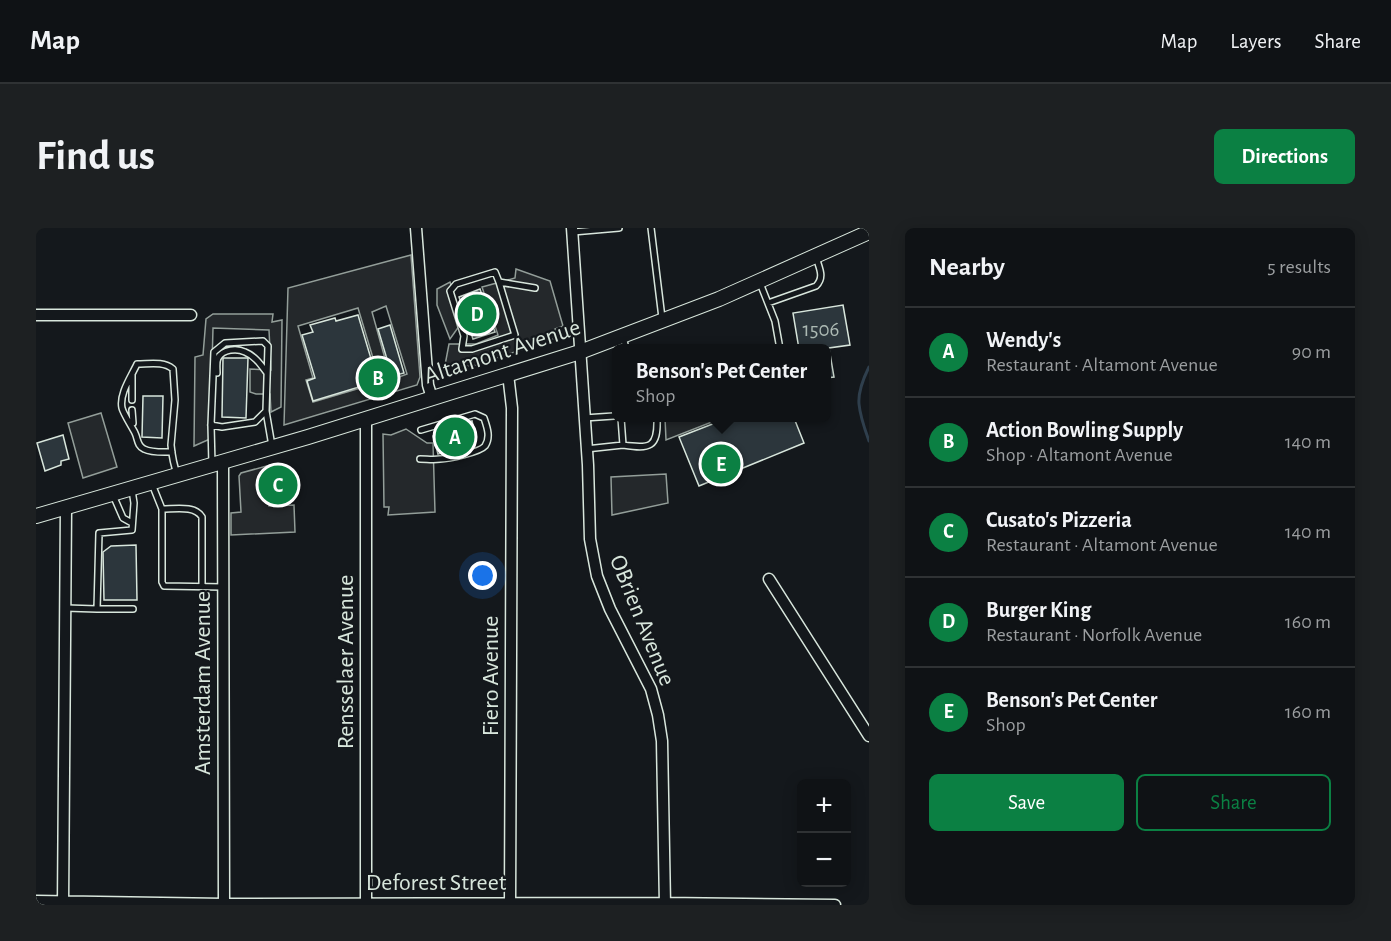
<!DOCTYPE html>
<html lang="en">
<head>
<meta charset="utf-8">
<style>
  body { margin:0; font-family:"Alegreya Sans",sans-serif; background:#1d2022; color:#f1f3f6 }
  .controls { position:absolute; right:18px; bottom:18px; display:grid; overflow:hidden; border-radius:9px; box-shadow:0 3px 15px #0003 }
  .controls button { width:54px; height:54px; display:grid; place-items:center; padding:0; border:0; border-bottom:2px solid #2f3234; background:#0f1215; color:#f1f3f6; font:30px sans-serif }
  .you { position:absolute; left:447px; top:348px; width:21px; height:21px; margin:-15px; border:4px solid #fff; border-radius:50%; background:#1a73e8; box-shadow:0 0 0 9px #1a73e833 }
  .badge { display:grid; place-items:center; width:39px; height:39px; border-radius:50%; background:#0b8043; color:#fff; font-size:20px; font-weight:700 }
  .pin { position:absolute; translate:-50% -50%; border:3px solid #fff; box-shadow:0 2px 6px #0006 }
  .popup { position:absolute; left:576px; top:116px; width:219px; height:78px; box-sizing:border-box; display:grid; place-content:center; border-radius:9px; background:#0f1215; filter:drop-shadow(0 2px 4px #0005); font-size:20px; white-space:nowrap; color:#9b9ea0 }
  .popup b { font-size:22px; color:#f1f3f6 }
  .popup::after { content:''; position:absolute; left:50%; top:100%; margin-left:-12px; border:12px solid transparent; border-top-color:#0f1215 }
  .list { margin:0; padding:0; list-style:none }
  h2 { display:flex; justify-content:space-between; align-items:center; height:78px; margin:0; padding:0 24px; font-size:26px }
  h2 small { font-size:20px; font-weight:400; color:#9b9ea0 }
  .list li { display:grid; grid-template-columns:39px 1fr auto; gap:18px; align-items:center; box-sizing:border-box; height:90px; padding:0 24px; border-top:2px solid #2f3234 }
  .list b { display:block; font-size:22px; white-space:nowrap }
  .list p { margin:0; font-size:20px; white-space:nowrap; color:#9b9ea0 }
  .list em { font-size:20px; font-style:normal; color:#9b9ea0 }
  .actions { display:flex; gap:12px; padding:18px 24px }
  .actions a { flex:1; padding:14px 0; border:2px solid #0b8043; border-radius:9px; text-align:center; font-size:21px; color:#0b8043 }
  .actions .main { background:#0b8043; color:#fff }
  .map { position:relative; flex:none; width:833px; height:677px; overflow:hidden; border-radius:9px }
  header { display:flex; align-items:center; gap:36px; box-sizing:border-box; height:84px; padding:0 30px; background:#0f1215; border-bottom:2px solid #2f3234 }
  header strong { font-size:28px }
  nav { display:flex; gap:33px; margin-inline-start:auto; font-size:21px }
  .intro { display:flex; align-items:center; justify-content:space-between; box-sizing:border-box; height:144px; padding:0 36px }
  h1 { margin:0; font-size:42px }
  .button { padding:15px 27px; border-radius:9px; background:#0b8043; color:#fff; font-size:21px; font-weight:700 }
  main { display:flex; gap:36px; padding:0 36px }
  aside { flex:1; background:#0f1215; border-radius:9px; box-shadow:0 3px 15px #0003 }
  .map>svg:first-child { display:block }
  .parking { fill:#24282b; stroke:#939e99; stroke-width:1.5; fill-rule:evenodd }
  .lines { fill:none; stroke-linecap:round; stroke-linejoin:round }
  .stream { stroke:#2f3f4d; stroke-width:3 }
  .building { fill:#2c363c; stroke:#d8e6dc; stroke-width:1.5 }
  .service-casing { stroke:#d8e6dc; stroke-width:8 }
  .minor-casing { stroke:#d8e6dc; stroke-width:13 }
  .secondary-casing { stroke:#d8e6dc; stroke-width:16 }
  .service { stroke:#14181c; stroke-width:5 }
  .minor { stroke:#14181c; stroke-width:10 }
  .secondary { stroke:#14181c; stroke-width:14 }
  .labels { text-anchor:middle; stroke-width:4.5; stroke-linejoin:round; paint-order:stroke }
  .number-label { font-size:21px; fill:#adbab4 }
  .street-label { font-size:24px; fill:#d8e6dc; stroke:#14181c }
</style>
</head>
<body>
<header>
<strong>Map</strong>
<nav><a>Map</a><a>Layers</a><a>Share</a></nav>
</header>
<div class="intro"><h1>Find us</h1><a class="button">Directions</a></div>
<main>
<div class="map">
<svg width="833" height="677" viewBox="0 0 833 677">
  <rect width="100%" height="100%" fill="#14181c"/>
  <path class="parking" d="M375,27L384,149L381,157L248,197L252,60ZM350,78L371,146L355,152L336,84ZM322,80L337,130L341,129L348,153L277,174L270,152L277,150L262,98Z
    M480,41L514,53L527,98L519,101L520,110L437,138L409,137L413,116H440L462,107L446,59L479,50Z
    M414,54L426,94L414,111L401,77V61Z
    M177,86H237L236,94L246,92L245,179L235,184L234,166H220L214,164V141L235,142L233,102L177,100L174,211L158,218L159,129L167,127L170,91Z
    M65,185L81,239L47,250L32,195Z
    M629,190H686L630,212Z
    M370,201L391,215H397L399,284L352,287L353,279H348L347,206L355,207Z
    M234,237L232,244L233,278L258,277L259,304L195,307V285L205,284L203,248L205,245Z
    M630,246L632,275L576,287L575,249Z"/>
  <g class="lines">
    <path class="stream" d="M833,139C828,149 822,164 823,176C824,187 829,202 833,213"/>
  </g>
  <path class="building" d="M444,61L459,104L437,111L423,69Z
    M807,77L814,117L793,120L798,149L790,150V121H763L757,85Z
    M322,87L336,134L340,133L346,152L277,173L271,153L279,150L266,107L277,104L274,97L299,90L300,93Z
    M354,97L368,145L356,148L342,101Z
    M187,130H212L210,190L186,189Z
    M107,168H127L126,210L106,209Z
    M692,190H758L768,215L663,258L643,209Z
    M436,193L440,210L420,215L422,220L402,226L397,208L406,205L405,201Z
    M27,207L33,231L25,233V237L9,243L1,215Z
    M250,243L251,270L233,271L232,244Z
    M100,317L101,372H68L67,324L75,318Z"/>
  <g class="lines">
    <defs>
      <path id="service" d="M615,0L626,90
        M537,4L583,0
        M463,54L459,44L420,56L414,63L428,108L426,121H436L479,107L463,54L499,60
        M724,55L739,93L744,121
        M732,75L780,58C789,49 783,40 780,29
        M587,108L590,121
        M181,145C181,141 180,134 182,130C187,121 201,120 209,124C219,128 225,137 231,145
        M96,172V147
        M96,182L97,195
        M548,190L578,188
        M176,196L175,197L186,199L219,194L230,183
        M587,217C614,221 622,220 621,190
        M550,221L587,217L585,190
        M136,224C127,224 116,225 108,221C101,218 102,211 99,205C96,199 87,185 86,180C83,166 95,149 101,136C114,136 127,133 137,141L139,172L135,217C136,227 137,236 141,245
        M384,231C391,231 397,232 404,231C413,231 444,224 449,218C455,209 451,199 448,190L439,186L385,202
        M176,237L175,197L178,124L189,115L227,113L232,118L230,183L236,218
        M116,256L126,281V354L128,358L187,359
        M96,262L98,275L96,302L63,305L61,381H97
        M77,267L87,290L96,295
        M126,281C139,281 159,277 166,289V358
        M30,380L61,381"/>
      <path id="minor" d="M380,0L392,157L396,170
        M536,0L552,237L554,311L561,348L574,381L615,461L622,487L626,513L629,677
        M0,87H155
        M472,146L476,180L474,677
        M330,191V677
        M187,234L188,677
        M733,351L833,508
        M0,673L188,676L629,675L799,677
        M27,677L30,279"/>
      <path id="secondary" d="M0,288L272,209L544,124L683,71L833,4"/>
    </defs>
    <use href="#service" class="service-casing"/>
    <use href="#minor" class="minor-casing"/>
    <use href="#secondary" class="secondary-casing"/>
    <use href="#service" class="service"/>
    <use href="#minor" class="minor"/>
    <use href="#secondary" class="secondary"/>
  </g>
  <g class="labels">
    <g class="number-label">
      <text x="785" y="108">1506</text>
    </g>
    <g class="street-label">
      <text transform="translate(466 123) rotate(-18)" y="8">Altamont Avenue</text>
      <text transform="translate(607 392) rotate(68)" y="8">OBrien Avenue</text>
      <text transform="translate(309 434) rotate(-90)" y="8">Rensselaer Avenue</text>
      <text transform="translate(454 448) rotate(-90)" y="8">Fiero Avenue</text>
      <text transform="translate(166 455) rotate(-90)" y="8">Amsterdam Avenue</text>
      <text x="400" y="662">Deforest Street</text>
    </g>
  </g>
</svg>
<div class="controls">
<button>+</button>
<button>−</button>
</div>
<div class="you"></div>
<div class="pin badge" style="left:419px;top:209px">A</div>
<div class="pin badge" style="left:342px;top:150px">B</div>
<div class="pin badge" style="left:242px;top:257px">C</div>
<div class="pin badge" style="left:441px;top:86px">D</div>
<div class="pin badge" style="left:685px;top:236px">E</div>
<div class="popup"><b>Benson's Pet Center</b>Shop</div>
</div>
<aside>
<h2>Nearby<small>5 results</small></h2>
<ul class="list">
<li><span class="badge">A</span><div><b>Wendy's</b><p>Restaurant · Altamont Avenue</p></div><em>90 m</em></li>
<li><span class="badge">B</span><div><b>Action Bowling Supply</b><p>Shop · Altamont Avenue</p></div><em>140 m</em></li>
<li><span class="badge">C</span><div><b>Cusato's Pizzeria</b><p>Restaurant · Altamont Avenue</p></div><em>140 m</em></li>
<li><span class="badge">D</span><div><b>Burger King</b><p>Restaurant · Norfolk Avenue</p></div><em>160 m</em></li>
<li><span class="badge">E</span><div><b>Benson's Pet Center</b><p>Shop</p></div><em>160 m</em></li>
</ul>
<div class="actions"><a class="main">Save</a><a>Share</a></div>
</aside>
</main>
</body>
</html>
